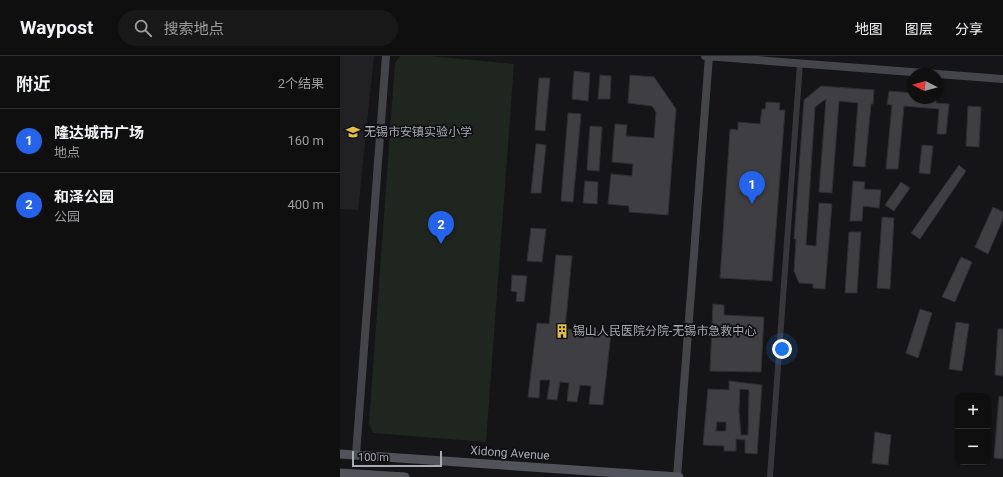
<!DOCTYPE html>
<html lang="zh">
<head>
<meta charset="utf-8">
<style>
  body { margin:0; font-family:Roboto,"Noto Sans SC",sans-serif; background:#191819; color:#f1f3f6 }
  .controls { position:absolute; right:12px; bottom:12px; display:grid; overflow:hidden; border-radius:8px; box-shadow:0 1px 3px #0004 }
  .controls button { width:36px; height:36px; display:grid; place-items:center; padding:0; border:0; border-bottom:1px solid #302f30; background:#100f10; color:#f1f3f6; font:20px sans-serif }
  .compass { position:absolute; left:567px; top:12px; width:36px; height:36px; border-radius:50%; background:#100f10; box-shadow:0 1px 3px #0004; rotate:276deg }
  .scale { position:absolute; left:12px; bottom:10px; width:90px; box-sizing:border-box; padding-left:4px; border:2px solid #a7aab5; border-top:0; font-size:11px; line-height:14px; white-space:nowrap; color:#a7aab5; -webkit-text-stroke:3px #100f11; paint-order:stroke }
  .you { position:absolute; left:442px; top:293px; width:14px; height:14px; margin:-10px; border:3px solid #fff; border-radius:50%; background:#1a73e8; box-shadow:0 0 0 6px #1a73e833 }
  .badge { display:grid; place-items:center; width:26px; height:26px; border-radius:50%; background:#2563eb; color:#fff; font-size:13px; font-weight:700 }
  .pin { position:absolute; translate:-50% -33px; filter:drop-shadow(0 1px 2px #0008) }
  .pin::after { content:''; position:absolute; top:21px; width:14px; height:12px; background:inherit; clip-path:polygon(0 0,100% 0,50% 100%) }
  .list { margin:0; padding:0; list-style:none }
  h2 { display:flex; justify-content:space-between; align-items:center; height:52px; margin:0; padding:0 16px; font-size:17px }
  h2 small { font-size:13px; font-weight:400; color:#9c9c9f }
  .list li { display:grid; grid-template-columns:26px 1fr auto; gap:12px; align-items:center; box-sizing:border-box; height:64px; padding:0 16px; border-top:1px solid #302f30 }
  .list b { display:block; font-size:15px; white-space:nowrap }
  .list p { margin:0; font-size:13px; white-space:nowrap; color:#9c9c9f }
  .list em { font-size:13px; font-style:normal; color:#9c9c9f }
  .icon { flex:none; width:22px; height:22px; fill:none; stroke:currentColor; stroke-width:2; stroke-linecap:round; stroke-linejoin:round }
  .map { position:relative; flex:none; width:663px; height:421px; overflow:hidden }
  header { display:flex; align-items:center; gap:24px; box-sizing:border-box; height:56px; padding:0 20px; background:#100f10; border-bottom:1px solid #302f30 }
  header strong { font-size:19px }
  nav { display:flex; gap:22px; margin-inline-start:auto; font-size:14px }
  .search { width:280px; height:36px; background:#191819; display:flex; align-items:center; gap:10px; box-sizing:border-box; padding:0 14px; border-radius:22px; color:#9c9c9f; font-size:15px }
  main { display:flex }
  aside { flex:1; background:#100f10 }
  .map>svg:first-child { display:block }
  .built { fill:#212123 }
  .green { fill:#1f2620 }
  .building { fill:#3f3f43; stroke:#2f2f32; fill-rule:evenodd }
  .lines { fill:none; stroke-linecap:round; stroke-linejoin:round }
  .street { stroke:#36363b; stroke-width:6 }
  .secondary { stroke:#44454b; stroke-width:8 }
  .primary { stroke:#52535a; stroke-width:9 }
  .labels { text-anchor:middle; stroke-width:3.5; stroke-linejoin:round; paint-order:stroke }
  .poi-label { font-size:12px; fill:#a7aab5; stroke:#100f11; text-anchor:start }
  .street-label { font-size:12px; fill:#a7aab5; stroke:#100f11 }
</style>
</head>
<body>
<header>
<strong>Waypost</strong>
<div class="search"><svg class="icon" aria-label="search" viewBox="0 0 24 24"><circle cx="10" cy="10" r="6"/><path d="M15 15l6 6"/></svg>搜索地点</div>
<nav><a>地图</a><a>图层</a><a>分享</a></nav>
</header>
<main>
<aside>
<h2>附近<small>2个结果</small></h2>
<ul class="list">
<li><span class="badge">1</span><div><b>隆达城市广场</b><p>地点</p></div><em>160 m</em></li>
<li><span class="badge">2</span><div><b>和泽公园</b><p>公园</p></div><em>400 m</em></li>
</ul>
</aside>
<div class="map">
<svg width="663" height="421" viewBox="0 0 663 421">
  <rect width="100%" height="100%" fill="#151416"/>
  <path class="built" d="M0,0H34L18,154L0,153Z"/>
  <path class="green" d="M60,0H89L174,8L146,386L33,377L29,367L55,7Z"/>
  <path class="building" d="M234,15L250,17L248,45L232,43Z
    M260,19L271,20L270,43H258Z
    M290,19L314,21L336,53L328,159L289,156V150L268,148L271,118L292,120L293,108L272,106L275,68L287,69L286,80L314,82L316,56L312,50L288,47Z
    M199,22H210L205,75L195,74Z
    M481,30L534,34L533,48H531L525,111L513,110L518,47L499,45L492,137L479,136L486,43L475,51L466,189L476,190L479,147L492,148L485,233L473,232V228L459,227L454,215L456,183H454L464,44Z
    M549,35L573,37V42H596V47L609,48L606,78H597L599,53L564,50L558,113H546L552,49L547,48Z
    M426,46L440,47L439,54H445L432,225L380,222L390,73L398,74V66L420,68L422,53H425Z
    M628,50L641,51L639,91L626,90Z
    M228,57L241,58L233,146L221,145Z
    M250,70L262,71L259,115L247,114Z
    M196,88L206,89L201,137H191Z
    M582,89L593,90L590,118L579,117Z
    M619,109L626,115L580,183L571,177Z
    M245,125L258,126L257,148L243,147Z
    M513,125L525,126L524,133L541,134L539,152L523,150L522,165H510Z
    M561,126L570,132L554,155L545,149Z
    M653,151L663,156V163L648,198L635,191Z
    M542,161L554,162L550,233L537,232Z
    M191,172L206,173L202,206L187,205Z
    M509,176H521L517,237H505Z
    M216,199L232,200L225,273L271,277L263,349L249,348L251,330L240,329L237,346L227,345L229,327L220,326L217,344L207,343L210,324H200L199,342L188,341L197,267L209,268Z
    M621,201L632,206L615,246L602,241Z
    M172,219L187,220L184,246L176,245L177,236L171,235Z
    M373,248L384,249V259L424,261L421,316L370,315Z
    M580,253L592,257L578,302L566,297Z
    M616,266L629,268L622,315L609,313Z
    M658,273H663V320L655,319Z
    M389,325L422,329L417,398L405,397V384L396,383V395H384V390L363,389L368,333L389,334ZM400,333L409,334L408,379H401L399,355ZM377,366H386V375H376Z
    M659,340L663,341V403L654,402Z
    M535,376L551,379L548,409L532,407Z"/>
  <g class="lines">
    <path class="street" d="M430,421L460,7"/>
    <path class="secondary" d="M365,0L663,23
      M16,399L46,0
      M337,421L369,0"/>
    <path class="primary" d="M0,398L339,421
      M0,417L65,421"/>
  </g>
  <defs>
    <symbol id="school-bare" viewBox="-9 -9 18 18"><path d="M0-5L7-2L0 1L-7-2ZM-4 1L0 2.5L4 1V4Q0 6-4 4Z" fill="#e4be3e" stroke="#100f11" stroke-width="2.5" paint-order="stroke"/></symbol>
    <symbol id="building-bare" viewBox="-9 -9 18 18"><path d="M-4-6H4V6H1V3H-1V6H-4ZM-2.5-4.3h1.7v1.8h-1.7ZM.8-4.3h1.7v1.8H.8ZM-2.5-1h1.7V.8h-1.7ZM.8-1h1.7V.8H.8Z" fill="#e4be3e" stroke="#100f11" stroke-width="2.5" paint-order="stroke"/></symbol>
  </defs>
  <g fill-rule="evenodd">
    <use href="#school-bare" x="3" y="66" width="20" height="20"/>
    <use href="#building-bare" x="212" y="265" width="20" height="20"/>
  </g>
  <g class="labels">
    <g class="poi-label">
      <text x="24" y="80">无锡市安镇实验小学</text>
      <text x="233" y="279">锡山人民医院分院-无锡市急救中心</text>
    </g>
    <g class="street-label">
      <text transform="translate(170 397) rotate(4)" y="4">Xidong Avenue</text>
    </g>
  </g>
</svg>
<div class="controls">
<button>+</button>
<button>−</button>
</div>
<svg class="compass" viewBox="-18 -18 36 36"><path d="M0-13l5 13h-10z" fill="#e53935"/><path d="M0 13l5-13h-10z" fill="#9c9c9f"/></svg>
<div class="scale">100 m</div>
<div class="you"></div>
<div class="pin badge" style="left:412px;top:148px">1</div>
<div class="pin badge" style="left:101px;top:188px">2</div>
</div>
</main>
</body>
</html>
